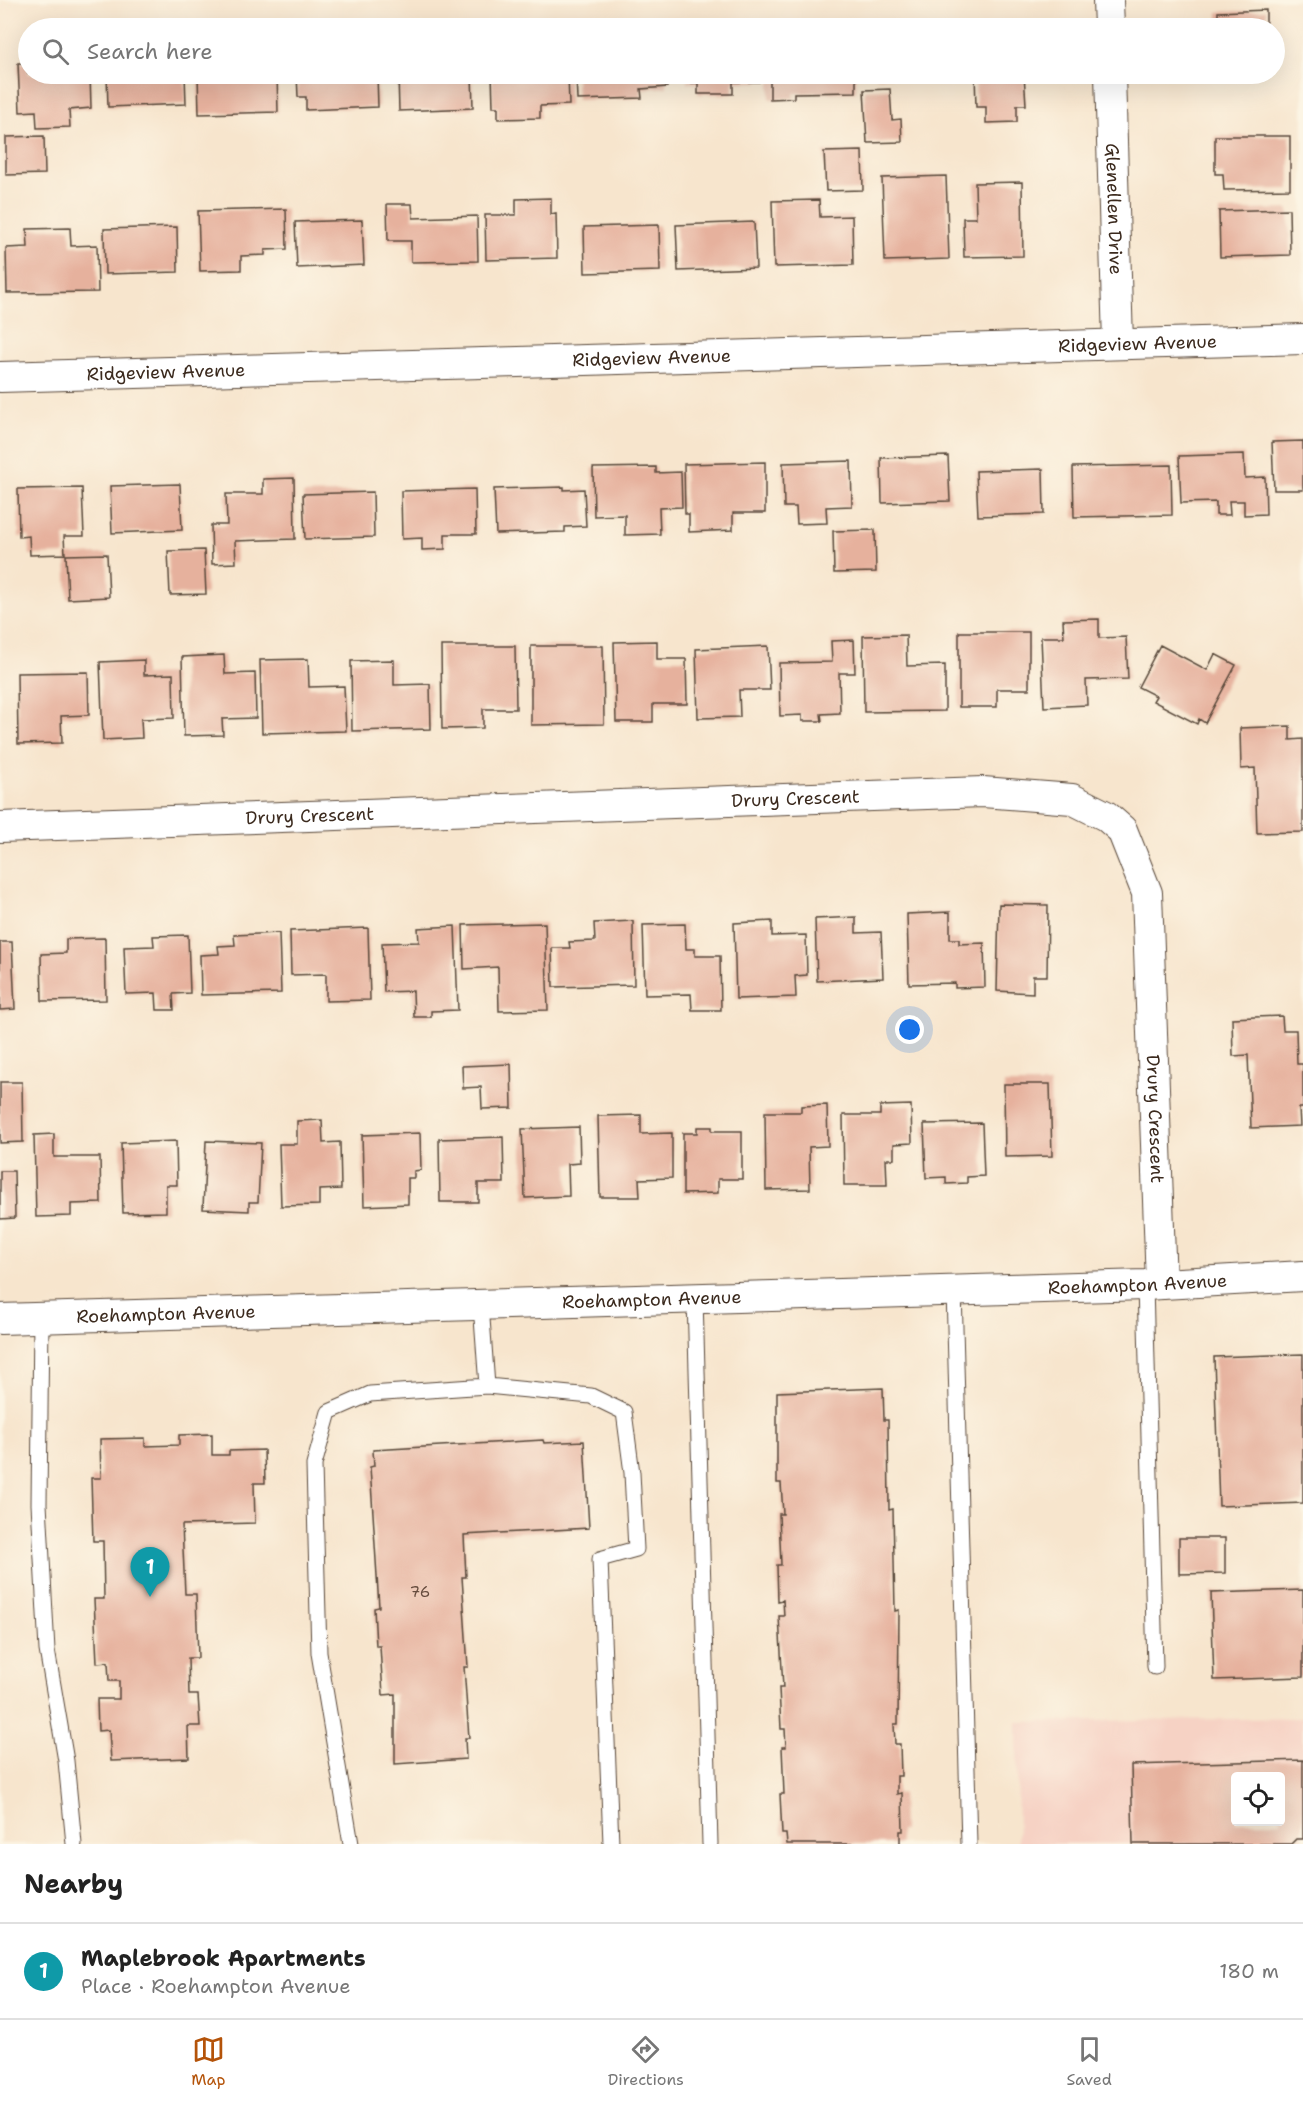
<!DOCTYPE html>
<html lang="en">
<head>
<meta charset="utf-8">
<style>
  body { margin:0; font-family:"Shantell Sans",sans-serif; background:#f2f2f2; color:#222 }
  .controls { position:absolute; right:18px; bottom:18px; display:grid; overflow:hidden; border-radius:6px; box-shadow:0 6px 24px #0002 }
  .controls button { width:54px; height:54px; display:grid; place-items:center; padding:0; border:0; border-bottom:2px solid #e0e0e0; background:#fff; color:#222; font:30px sans-serif }
  .you { position:absolute; left:910px; top:1030px; width:21px; height:21px; margin:-15px; border:4px solid #fff; border-radius:50%; background:#1a73e8; box-shadow:0 0 0 9px #1a73e833 }
  .badge { display:grid; place-items:center; width:39px; height:39px; border-radius:50%; background:#b45309; color:#fff; font-size:20px; font-weight:700 }
  .pin { position:absolute; translate:-50% -50px; filter:drop-shadow(0 2px 3px #0008) }
  .pin::after { content:''; position:absolute; top:32px; width:21px; height:18px; background:inherit; clip-path:polygon(0 0,100% 0,50% 100%) }
  .list { margin:0; padding:0; list-style:none }
  h2 { display:flex; justify-content:space-between; align-items:center; height:78px; margin:0; padding:0 24px; font-size:26px }
  h2 small { font-size:20px; font-weight:400; color:#767676 }
  .list li { display:grid; grid-template-columns:39px 1fr auto; gap:18px; align-items:center; box-sizing:border-box; height:96px; padding:0 24px; border-top:2px solid #e0e0e0 }
  .list b { display:block; font-size:22px; white-space:nowrap }
  .list p { margin:0; font-size:20px; white-space:nowrap; color:#767676 }
  .list em { font-size:20px; font-style:normal; color:#767676 }
  .icon { flex:none; width:33px; height:33px; fill:none; stroke:currentColor; stroke-width:2; stroke-linecap:round; stroke-linejoin:round }
  .map { position:relative; flex:none; width:1303px; height:1844px; overflow:hidden }
  .search { position:absolute; background:#fff; box-shadow:0 6px 24px #0002; left:18px; right:18px; top:18px; height:66px; display:flex; align-items:center; gap:15px; box-sizing:border-box; padding:0 21px; border-radius:33px; color:#767676; font-size:22px }
  .sheet { height:174px; background:#fff }
  nav { display:flex; justify-content:space-around; align-items:center; box-sizing:border-box; height:84px; border-top:2px solid #e0e0e0; background:#fff; font-size:16px; color:#767676 }
  nav a { display:grid; justify-items:center; gap:3px }
  nav .on { color:#b45309 }
  .map>svg:first-child { display:block }
  .built { fill:#f6d2c4; fill-rule:evenodd }
  .building { fill:#e6b19d; fill-rule:evenodd }
  .lines { fill:none; stroke-linecap:round; stroke-linejoin:round }
  .service-casing { stroke:#574638; stroke-width:17 }
  .minor-casing { stroke:#574638; stroke-width:32 }
  .service { stroke:#fff; stroke-width:15 }
  .minor { stroke:#fff; stroke-width:30 }
  .labels { text-anchor:middle; stroke-width:6; stroke-linejoin:round; paint-order:stroke }
  .number-label { font-size:15px; fill:#664c3e }
  .street-label { font-size:18px; fill:#3b2a1e; stroke:#fcf5e5 }
</style>
</head>
<body>
<div class="map">
<svg width="1303" height="1844" viewBox="0 0 1303 1844">
  <rect width="100%" height="100%" fill="#fcf5e5"/>
  <filter id="ink" filterUnits="userSpaceOnUse"><feTurbulence type="fractalNoise" baseFrequency=".0167" numOctaves="2"/><feDisplacementMap in="SourceGraphic" scale="12" xChannelSelector="R" yChannelSelector="G"/><feConvolveMatrix kernelMatrix="1 2 1 2 8 2 1 2 1" color-interpolation-filters="sRGB"/></filter>
  <filter id="wash" filterUnits="userSpaceOnUse"><feTurbulence type="fractalNoise" baseFrequency=".008" numOctaves="4" result="noise"/><feDisplacementMap in="SourceGraphic" scale="24" xChannelSelector="R" yChannelSelector="G"/><feGaussianBlur stdDeviation="1.35" result="paint"/><feColorMatrix in="noise" values="0 0 0 0 0 0 0 0 0 0 0 0 0 0 0 0 0 1.4 0 .05"/><feComposite in="paint" operator="in"/></filter>
  <g filter="url(#wash)">
    <rect width="100%" height="100%" fill="#f7e5cd"/>
    <path class="built" d="M1303,1718V1844H1018L1017,1722ZM1236,1776H1280V1822H1236Z"/>
    <g id="blocks">
      <path class="building" d="M1266,10V28H1218V12Z
        M18,63H28V74H90L91,108L69,110L70,127L37,128L36,111L20,112Z
        M107,74H185L186,104L108,107Z
        M198,74H277L278,112L199,114Z
        M297,74H377L378,107L306,110V97H298Z
        M398,74H472L473,108L399,111Z
        M492,74H568L569,105L540,106V118L498,119V107H493Z
        M576,74H667V87L641,89L642,98L577,100Z
        M688,74H759V82H733V94H698V83H688Z
        M770,74H856V92L794,93V98L770,99Z
        M877,74H936V75L877,77Z
        M975,74H1024L1026,105H1017V122L986,123V107H976Z
        M1219,74H1249V79H1219Z
        M890,89L892,120L901,119L902,142L867,143L864,90Z
        M44,136L45,174L6,175V137Z
        M1215,136H1290V189L1224,190L1223,174H1215Z
        M862,151L863,190L826,191L824,152Z
        M946,176L949,259L885,261L882,178Z
        M1022,182L1023,256L964,257L963,218H976L975,183Z
        M551,198V214L556,213L557,258L486,260L485,215H516V199Z
        M819,200L820,217L852,216L853,265L774,267L772,201Z
        M387,204H412L413,218L477,216L478,261L411,262V241H388Z
        M286,209L287,249L265,250V255L241,256V270L200,271L198,211Z
        M1289,209L1290,255L1220,257L1219,211Z
        M362,220L364,265L297,268L295,222Z
        M754,222L756,268L678,271L676,225Z
        M659,225L660,271L585,273L584,227Z
        M177,227L178,272L105,274L104,229Z
        M70,228L71,246L97,245L98,292L7,293L6,248L28,247L27,229Z
        M1303,441V490H1274L1272,442Z
        M1244,454L1245,478L1265,477L1266,514L1244,515V501H1229L1230,515H1216V502L1181,503L1179,456Z
        M948,456L950,501L882,503L881,458Z
        M851,461L852,506L826,507L827,523L797,524L796,507H784L783,463Z
        M765,462V513H733V530L689,532V514H685L684,464Z
        M1171,465L1172,515L1074,517L1073,467Z
        M656,467V473L681,472L682,507L659,508L660,534L625,535V515L594,516L593,468Z
        M1043,469L1044,514L978,516L976,471Z
        M294,478L295,539L235,541L236,563L212,564L211,525H227L226,494H263V479Z
        M180,484L182,530L112,533L110,486Z
        M564,487V490L584,489L586,526L565,527V532L496,534L494,489Z
        M82,488L84,536H64L65,554L30,555L29,536L19,537L18,489Z
        M475,489L476,534H445V549L422,550V538L402,539L401,491Z
        M373,492L374,537L305,539L303,494Z
        M875,530L876,572L834,573L833,531Z
        M204,550L206,594L170,595L168,551Z
        M107,554L109,597L68,599L66,555Z
        M1099,619V638L1126,637L1128,679L1086,680L1087,705L1044,707L1041,637H1064L1063,620Z
        M959,632H1029V689H997V707H959Z
        M906,635L907,666L945,665V711L864,712L863,636Z
        M854,640L855,673H839L840,713L821,714L822,721H802V715L780,716L779,663L832,662L831,641Z
        M657,641V659H686L687,704H653V722H616L614,642Z
        M1160,645L1207,670L1215,654L1236,665L1205,723L1199,719L1197,724L1153,701L1156,696L1138,687Z
        M441,646H515L516,709H483V728L442,729Z
        M531,646H603L604,724L531,725Z
        M768,646L770,690H739L740,717L698,718L696,649Z
        M224,655L225,674L255,673L256,718L222,719L223,735L184,736L182,657Z
        M308,659L309,687L344,686L346,731L262,733L260,660Z
        M144,660V675L173,674L174,718L141,719L142,738L103,740L100,662Z
        M394,660V685L430,684L431,729L352,731L351,661Z
        M88,672L89,715L61,716L62,743L18,744L17,673Z
        M1290,726V740L1303,739V832L1257,833L1255,768L1241,769L1240,728Z
        M999,904L1048,905L1047,976H1033V993L997,991Z
        M950,912V939H959V944L984,943L985,987L955,988V983L909,984L907,914Z
        M856,917V933L881,932L883,978L817,981L815,919Z
        M633,921L634,985L553,987L552,948H570L569,942L595,941L594,923Z
        M772,921V936L806,935L807,975L795,976L796,997L736,999L734,923Z
        M545,923L548,1010L499,1011L498,967L464,969L463,925Z
        M685,924L686,949H695V956H720L721,1010H692L691,994L645,995L643,925Z
        M455,926L458,1010L431,1011V1017H414L413,991L384,992L382,943L419,942L418,928Z
        M368,928L370,1000L326,1001V974L291,975L290,931Z
        M279,933L281,993L201,995L200,955L219,954L218,946L235,945L234,935Z
        M188,935L190,993L173,994L174,1010H157L156,993L126,994L124,947L154,946L153,936Z
        M105,938L106,1000L42,1001L41,954L66,953V939Z
        M0,942H12L15,1009L0,1010Z
        M1282,1016L1283,1030H1296L1297,1064H1303V1108H1299L1300,1126L1251,1128L1248,1055L1233,1056L1232,1018Z
        M511,1064L512,1108L482,1109L481,1087L463,1088L462,1066Z
        M0,1082H22L23,1142L0,1143Z
        M1004,1084H1050L1052,1156L1005,1157Z
        M827,1105L828,1146L809,1147L810,1189L766,1190L765,1112H801V1106Z
        M911,1105L912,1143L894,1144V1159H886L887,1185H844L843,1115H880V1106Z
        M641,1115V1134L672,1133V1178L639,1179L640,1197H600L598,1116Z
        M322,1120L323,1143L340,1142L341,1189L319,1190V1205L281,1206L279,1144H297V1121Z
        M982,1123L984,1176L967,1177V1183L946,1184V1177L926,1178L924,1124Z
        M579,1127L580,1163L568,1164L569,1196L525,1198L522,1129Z
        M697,1127H712V1131H742V1179H718V1193L683,1194V1133H697Z
        M420,1133L421,1170L414,1171V1178H408V1204L364,1206L362,1135Z
        M54,1134V1157H100L101,1203L71,1204V1216L36,1217L34,1135Z
        M503,1137L504,1183H478V1202H440L439,1139Z
        M176,1141L177,1185H166V1212L123,1213L121,1143Z
        M206,1141L261,1143L258,1202H249V1211L203,1209Z
        M0,1171H14L15,1218L0,1219Z
        M1303,1354V1503L1219,1506L1214,1357Z
        M883,1388L884,1420H888L889,1510L893,1509L895,1611L899,1610L898,1724H894L895,1744H900L901,1776H897V1794L902,1793L903,1831H900V1844H787L786,1834H782L780,1794H784L782,1747H786L785,1729H781L779,1688H783L779,1616H784L783,1600L778,1601L777,1565H781L779,1514H783L781,1483H777V1392Z
        M212,1434V1455H229V1451L264,1450L265,1483H254L255,1523L182,1525L185,1594H196L198,1658H188L189,1695H198L200,1726H188L189,1758L111,1761L109,1730L98,1731L97,1699H119V1681H109L108,1662L97,1663L94,1599H104L103,1541H93L91,1478H101L100,1439L145,1438V1446L179,1445V1435Z
        M543,1440L544,1443L584,1441L589,1528L464,1535L466,1577H462L468,1667H464L469,1738H465L466,1759L395,1764V1694L383,1695L380,1646H376L374,1608L379,1607L370,1467L374,1466L373,1450Z
        M1179,1538H1225V1573L1179,1574Z
        M1303,1590V1677L1214,1680L1211,1593Z
        M1303,1760V1839H1296L1291,1844H1133L1131,1765ZM1236,1776H1280V1822H1236Z"/>
    </g>
  </g>
  <g filter="url(#ink)">
    <use href="#blocks" fill-opacity="0" stroke="#574638" stroke-width="1.5"/>
    <g class="lines">
      <defs>
        <path id="service" d="M1145,1285L1155,1667
          M954,1290L969,1844
          M695,1298L710,1844
          M481,1305L487,1386
          M41,1318L39,1504L47,1650L66,1761L74,1844
          M351,1844L319,1653L314,1465L329,1412L370,1394L487,1386L591,1396L624,1412L632,1473L636,1549L600,1559L611,1844"/>
        <g id="minor">
          <path d="M1108,0L1109,28"/>
          <path id="s1" d="M1110,74L1118,343"/>
          <path id="s2" d="M0,377L1303,339"/>
          <path id="s3" d="M0,827L983,792L1072,799L1106,816L1122,830L1147,893L1161,1284"/>
          <path id="s4" d="M0,1319L1145,1285L1303,1276"/>
        </g>
      </defs>
      <use href="#service" class="service-casing"/>
      <use href="#minor" class="minor-casing"/>
      <use href="#service" class="service"/>
      <use href="#minor" class="minor"/>
    </g>
  </g>
  <g class="labels">
    <g class="number-label">
      <text x="420" y="1597">76</text>
    </g>
    <g class="street-label">
      <text dy="6" stroke="none"><textPath href="#s1" startOffset="135">Glenellen Drive</textPath></text>
      <text dy="6" stroke="none"><textPath href="#s2" startOffset="1138">Ridgeview Avenue</textPath></text>
      <text dy="6" stroke="none"><textPath href="#s2" startOffset="652">Ridgeview Avenue</textPath></text>
      <text dy="6" stroke="none"><textPath href="#s2" startOffset="166">Ridgeview Avenue</textPath></text>
      <text dy="6" stroke="none"><textPath href="#s3" startOffset="796">Drury Crescent</textPath></text>
      <text dy="6" stroke="none"><textPath href="#s3" startOffset="310">Drury Crescent</textPath></text>
      <text dy="6" stroke="none"><textPath href="#s3" startOffset="1426">Drury Crescent</textPath></text>
      <text dy="6" stroke="none"><textPath href="#s4" startOffset="1138">Roehampton Avenue</textPath></text>
      <text dy="6" stroke="none"><textPath href="#s4" startOffset="652">Roehampton Avenue</textPath></text>
      <text dy="6" stroke="none"><textPath href="#s4" startOffset="166">Roehampton Avenue</textPath></text>
    </g>
  </g>
</svg>
<div class="controls">
<button><svg class="icon" aria-label="locate" viewBox="0 0 24 24"><circle cx="12" cy="12" r="6"/><path d="M12 2v4M12 18v4M2 12h4M18 12h4"/></svg></button>
</div>
<div class="you"></div>
<div class="pin badge" style="left:150px;top:1597px;background:#0f9aa8">1</div>
<div class="search"><svg class="icon" aria-label="search" viewBox="0 0 24 24"><circle cx="10" cy="10" r="6"/><path d="M15 15l6 6"/></svg>Search here</div>
</div>
<section class="sheet">
<h2>Nearby<small></small></h2>
<ul class="list">
<li><span class="badge" style="background:#0f9aa8">1</span><div><b>Maplebrook Apartments</b><p>Place · Roehampton Avenue</p></div><em>180 m</em></li>
</ul>
</section>
<nav>
<a class="on"><svg class="icon" aria-label="map" viewBox="0 0 24 24"><path d="M3 6l6-2 6 2 6-2v14l-6 2-6-2-6 2zM9 4v14M15 6v14"/></svg>Map</a>
<a><svg class="icon" aria-label="directions" viewBox="0 0 24 24"><path d="M12 3l9 9-9 9-9-9zM9 14v-3h6M13 9l2 2-2 2"/></svg>Directions</a>
<a><svg class="icon" aria-label="saved" viewBox="0 0 24 24"><path d="M7 4h10v16l-5-4-5 4z"/></svg>Saved</a>
</nav>
</body>
</html>
